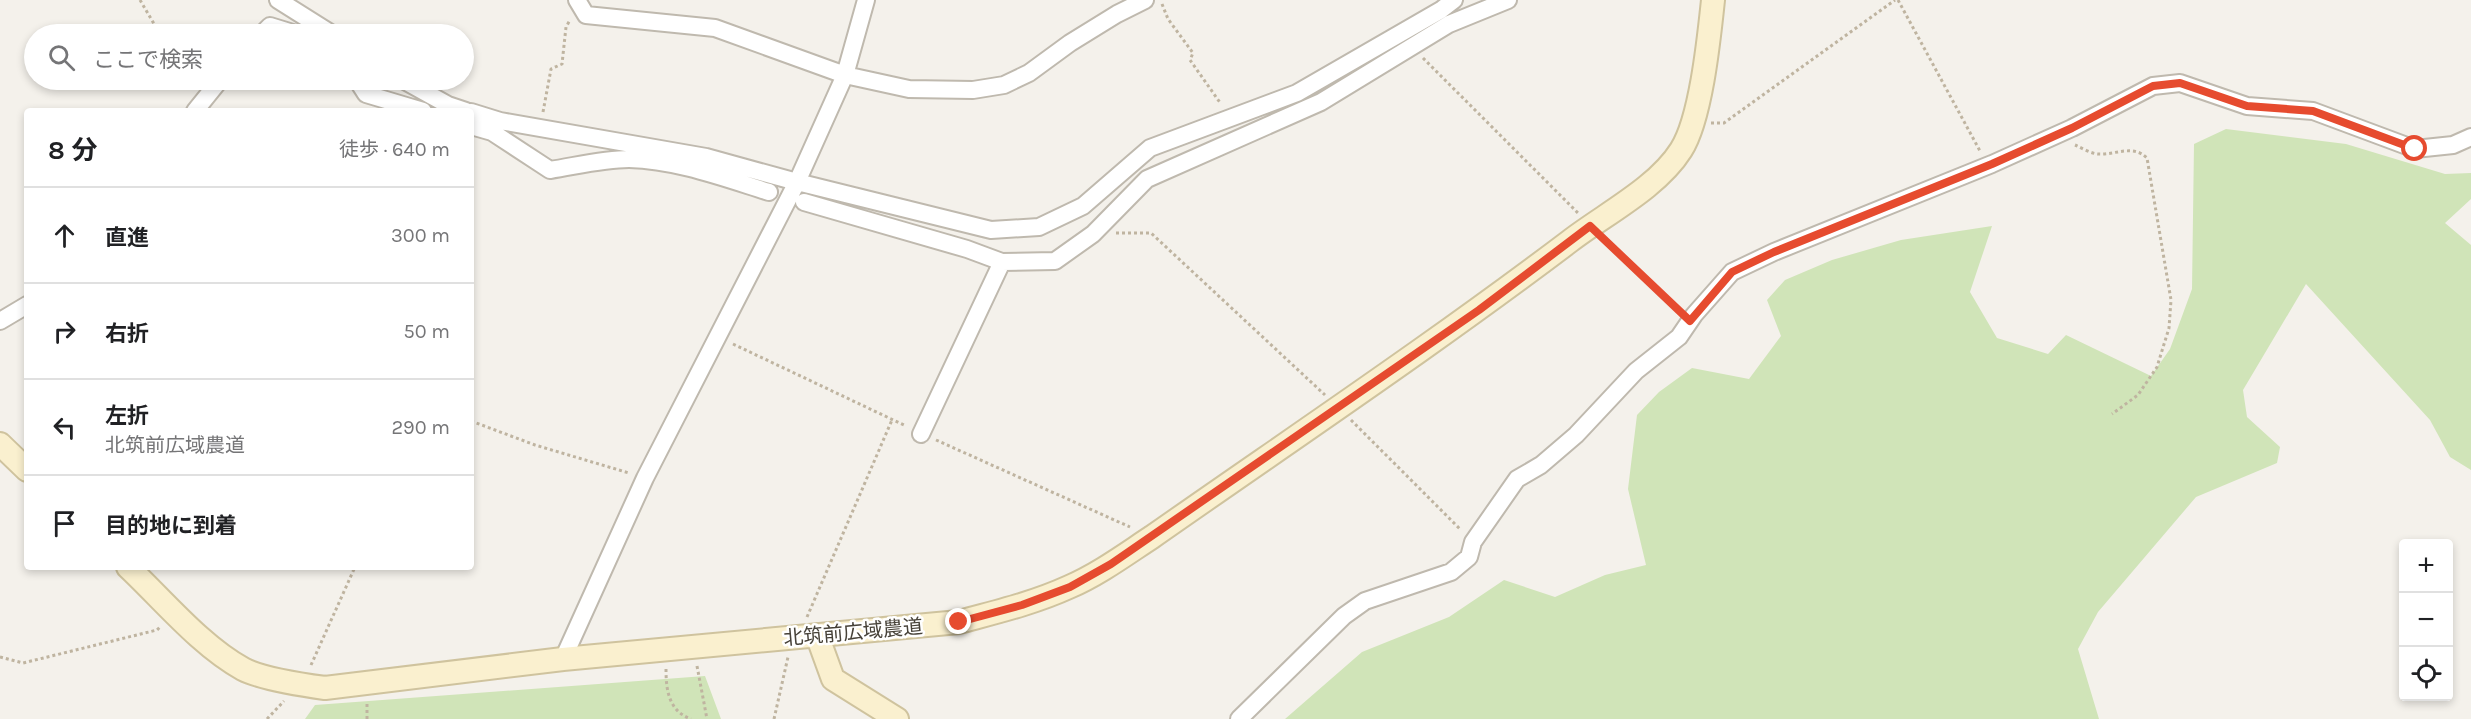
<!DOCTYPE html>
<html lang="ja">
<head>
<meta charset="utf-8">
<style>
  body { margin:0; font-family:Karla,"Noto Sans JP",sans-serif; background:#f6f6f6; color:#202124 }
  .controls { position:absolute; right:18px; bottom:18px; display:grid; overflow:hidden; border-radius:6px; box-shadow:0 3px 9px #0003 }
  .controls button { width:54px; height:54px; display:grid; place-items:center; padding:0; border:0; border-bottom:2px solid #e0e0e0; background:#fff; color:#202124; font:30px sans-serif }
  .stop { position:absolute; width:18px; height:18px; margin:-14px; border:4px solid #e64b2f; border-radius:50%; background:#fff }
  .stop.end { background:#e64b2f; border-color:#fff; box-shadow:0 2px 6px #0008 }
  .list { margin:0; padding:0; list-style:none }
  h2 { display:flex; justify-content:space-between; align-items:center; height:78px; margin:0; padding:0 24px; font-size:26px }
  h2 small { font-size:20px; font-weight:400; color:#757577 }
  .list li { display:grid; grid-template-columns:39px 1fr auto; gap:18px; align-items:center; box-sizing:border-box; height:96px; padding:0 24px; border-top:2px solid #e0e0e0 }
  .list b { display:block; font-size:22px; white-space:nowrap }
  .list p { margin:0; font-size:20px; white-space:nowrap; color:#757577 }
  .list em { font-size:20px; font-style:normal; color:#757577 }
  .icon { flex:none; width:33px; height:33px; fill:none; stroke:currentColor; stroke-width:2; stroke-linecap:round; stroke-linejoin:round }
  .map { position:relative; flex:none; width:2471px; height:719px; overflow:hidden }
  .search { position:absolute; background:#fff; box-shadow:0 3px 9px #0003; left:24px; top:24px; width:450px; height:66px; display:flex; align-items:center; gap:15px; box-sizing:border-box; padding:0 21px; border-radius:33px; color:#757577; font-size:22px }
  .panel { position:absolute; background:#fff; box-shadow:0 3px 9px #0003; left:24px; top:108px; width:450px; height:462px; border-radius:6px }
  .map>svg:first-child { display:block }
  .green { fill:#d0e4b8 }
  .lines { fill:none; stroke-linecap:round; stroke-linejoin:round }
  .street-casing { stroke:#bfb9ae; stroke-width:20 }
  .secondary-casing { stroke:#cfc39e; stroke-width:26 }
  .path { stroke:#bfb4a0; stroke-width:3; stroke-dasharray:3 3; stroke-linecap:butt }
  .street { stroke:#fff; stroke-width:16 }
  .secondary { stroke:#faf0cf; stroke-width:22 }
  .route { stroke:#e64b2f; stroke-width:8 }
  .labels { text-anchor:middle; stroke-width:5; stroke-linejoin:round; paint-order:stroke }
  .street-label { font-size:20px; fill:#474239; stroke:#fff }
</style>
</head>
<body>
<div class="map">
<svg width="2471" height="719" viewBox="0 0 2471 719">
  <rect width="100%" height="100%" fill="#f4f1eb"/>
  <path class="green" d="M2226,129L2346,144L2445,174L2471,173V199L2445,223L2471,245V470L2450,457L2430,420L2306,284L2243,390L2247,417L2280,447L2277,463L2196,497L2098,612L2078,649L2099,719H1285L1362,652L1449,617L1504,580L1555,597L1605,575L1646,565L1628,489L1637,415L1659,392L1692,368L1749,379L1781,336L1767,300L1785,280L1832,260L1901,240L1992,226L1970,292L1997,338L2048,354L2066,335L2151,376L2170,349L2192,289L2194,144Z
    M705,676L721,719H305L315,705Z"/>
  <g class="lines">
    <defs>
      <path id="street" d="M278,0L332,34
        M577,0L586,15L715,28L845,75L909,89L973,90L1004,85L1029,73L1070,43L1117,14L1145,0
        M262,34L270,26L296,34
        M357,80L366,94L423,111
        M403,80L448,105L466,111
        M195,111L220,80
        M471,112L500,121L706,157L797,182L991,230L1039,227L1083,206L1150,148L1297,93L1441,10L1454,0
        M471,126L492,132L550,170C576,166 603,159 629,159C676,160 724,178 769,192
        M804,202L967,249L1002,262L1055,261L1093,234L1147,179L1321,102L1449,24L1508,0
        M0,321L27,305
        M921,434L1002,262
        M563,659L645,478L797,182L845,75L866,0
        M1239,719L1344,616L1365,601L1451,572L1469,557L1473,542L1517,479L1541,465L1576,435L1636,371L1679,337L1694,315L1732,272L1774,252L1992,164L2072,128L2153,86L2180,83L2247,106L2313,111L2415,149L2453,145L2471,137"/>
      <path id="secondary" d="M0,444L27,470
        M128,567C163,600 201,646 243,669C262,679 303,685 325,688L563,659L959,622C996,612 1034,603 1069,587C1099,574 1126,554 1152,537C1292,439 1434,344 1570,241C1605,214 1657,188 1681,150C1701,119 1709,38 1713,0
        M817,635L833,679L897,719"/>
    </defs>
    <use href="#street" class="street-casing"/>
    <use href="#secondary" class="secondary-casing"/>
    <path class="path" d="M140,0L160,34
      M1898,0L1980,151
      M1162,4L1168,19L1193,53L1190,60L1221,104
      M1423,58L1578,213
      M543,112L551,69L562,64L566,27L570,20
      M1711,123H1724L1895,0
      M2075,145C2082,148 2091,154 2099,154C2115,155 2133,144 2147,158L2171,300L2169,328L2157,367L2138,395L2112,414
      M1116,233H1151L1325,395
      M1604,239L1677,308
      M733,344L906,426
      M1351,420L1461,530
      M471,421L535,445L629,473
      M936,440L1130,527
      M807,617L892,420
      M0,657L23,663L157,630L160,627
      M311,665L355,567
      M697,666L707,719
      M666,669C666,691 669,711 691,719
      M367,704V719
      M267,719L284,701
      M774,719L788,657"/>
    <use href="#street" class="street"/>
    <use href="#secondary" class="secondary"/>
  </g>
  <g class="lines">
    <path class="route" d="M959,622L1022,605L1070,587L1111,564L1479,310L1590,226L1690,321L1732,272L1774,252L1992,164L2072,128L2153,86L2180,83L2247,106L2313,111L2415,149"/>
  </g>
  <g class="labels">
    <g class="street-label">
      <text transform="translate(853 632) rotate(-5)" y="7">北筑前広域農道</text>
    </g>
  </g>
</svg>
<div class="controls">
<button>+</button>
<button>−</button>
<button><svg class="icon" aria-label="locate" viewBox="0 0 24 24"><circle cx="12" cy="12" r="6"/><path d="M12 2v4M12 18v4M2 12h4M18 12h4"/></svg></button>
</div>
<div class="stop" style="left:2415px;top:149px"></div>
<div class="stop end" style="left:959px;top:622px"></div>
<div class="search"><svg class="icon" aria-label="search" viewBox="0 0 24 24"><circle cx="10" cy="10" r="6"/><path d="M15 15l6 6"/></svg>ここで検索</div>
<section class="panel">
<h2>8 分<small>徒歩 · 640 m</small></h2>
<ul class="list">
<li><svg class="icon" aria-label="ahead" viewBox="0 0 24 24"><path d="M12 20V5M6 11l6-6 6 6"/></svg><div><b>直進</b></div><em>300 m</em></li>
<li><svg class="icon" aria-label="right" viewBox="0 0 24 24"><path d="M7 20v-9h11M14 6l5 5-5 5"/></svg><div><b>右折</b></div><em>50 m</em></li>
<li><svg class="icon" aria-label="left" viewBox="0 0 24 24"><path d="M17 20v-9H6M10 6l-5 5 5 5"/></svg><div><b>左折</b><p>北筑前広域農道</p></div><em>290 m</em></li>
<li><svg class="icon" aria-label="arrive" viewBox="0 0 24 24"><path d="M6 21V4h12l-3 4 3 4H6"/></svg><div><b>目的地に到着</b></div></li>
</ul>
</section>
</div>
</body>
</html>
